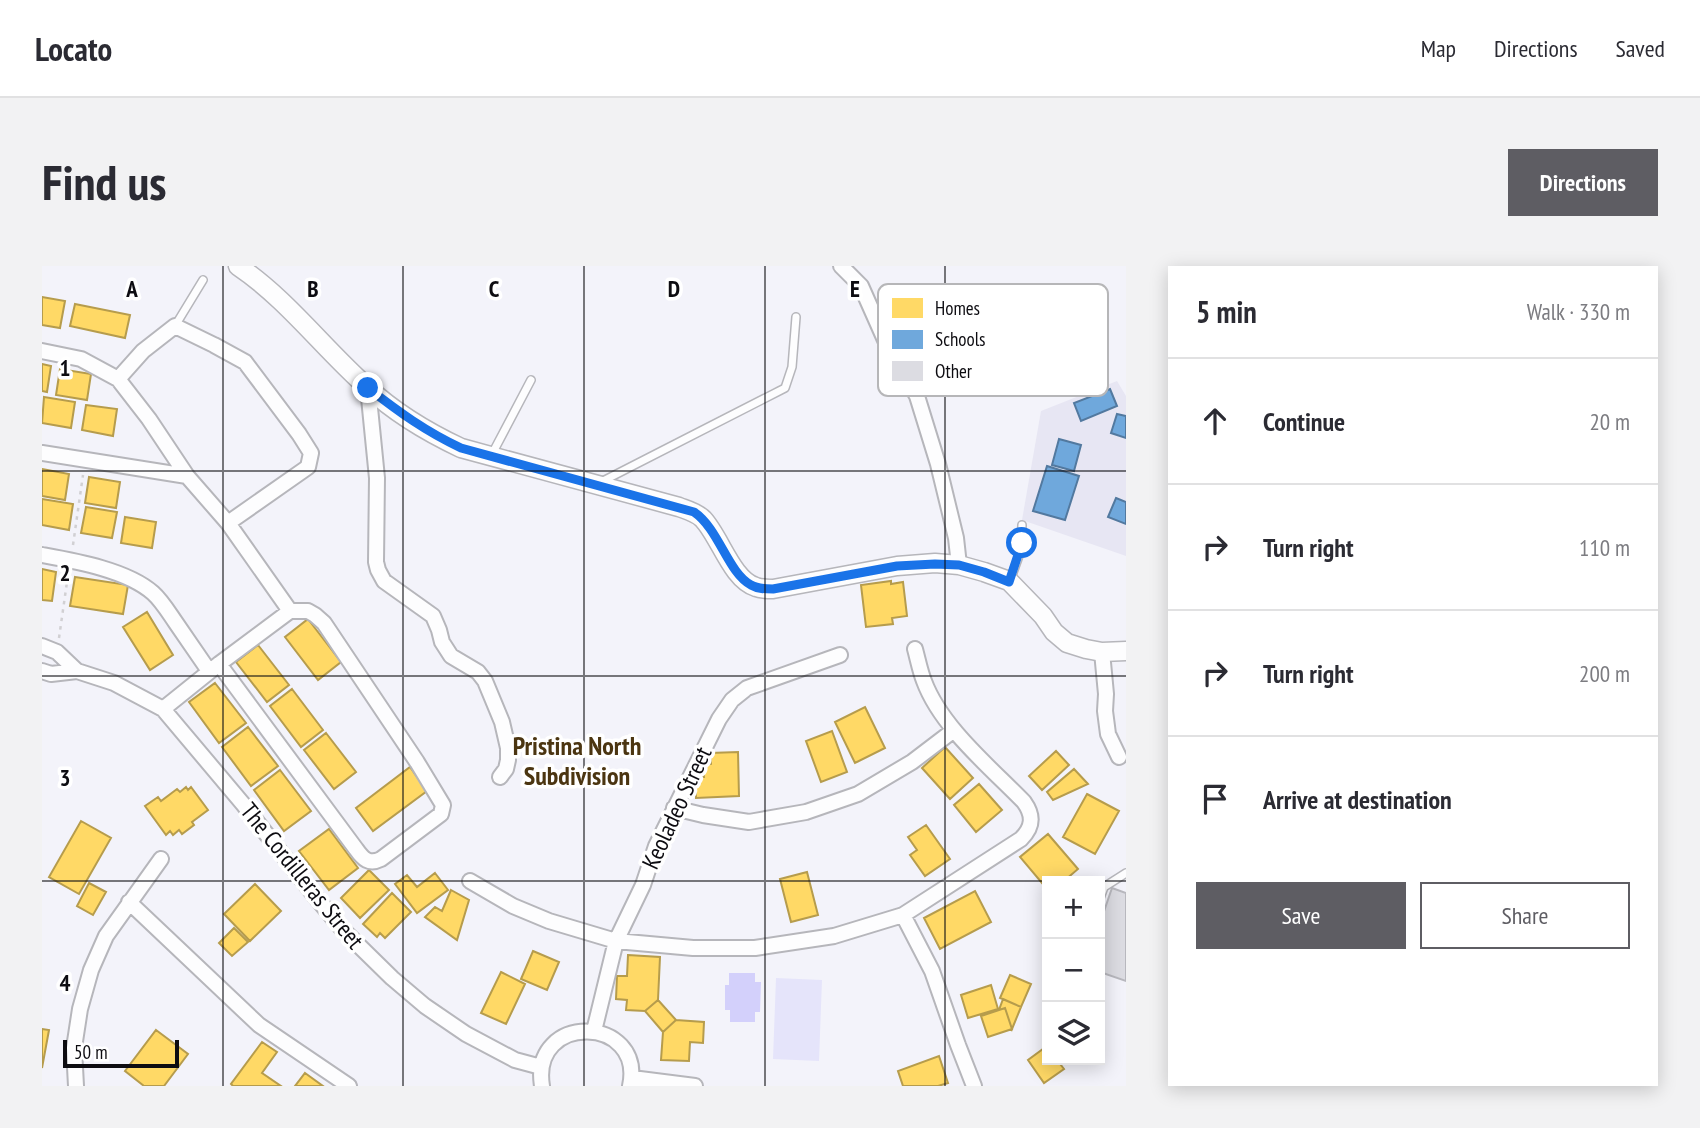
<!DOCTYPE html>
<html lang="en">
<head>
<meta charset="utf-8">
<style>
  body { margin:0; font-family:"PT Sans Narrow",sans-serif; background:#f2f2f3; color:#2b2b33 }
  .controls { position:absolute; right:21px; bottom:21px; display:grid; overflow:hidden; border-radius:0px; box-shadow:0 4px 18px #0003 }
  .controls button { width:63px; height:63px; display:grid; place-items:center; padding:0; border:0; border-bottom:2px solid #e1e1e2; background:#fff; color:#2b2b33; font:35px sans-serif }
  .scale { position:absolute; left:21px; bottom:18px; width:116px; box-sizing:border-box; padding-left:7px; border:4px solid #0d0c11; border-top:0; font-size:19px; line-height:24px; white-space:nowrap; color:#0d0c11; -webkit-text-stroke:5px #fff; paint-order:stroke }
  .stop { position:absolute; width:21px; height:21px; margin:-16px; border:5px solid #1a73e8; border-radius:50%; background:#fff }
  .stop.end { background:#1a73e8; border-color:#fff; box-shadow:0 2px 7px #0008 }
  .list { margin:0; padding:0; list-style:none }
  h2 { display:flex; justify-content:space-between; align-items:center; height:91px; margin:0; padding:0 28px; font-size:30px }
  h2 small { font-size:23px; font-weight:400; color:#7c7c81 }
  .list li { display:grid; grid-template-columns:46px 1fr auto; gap:21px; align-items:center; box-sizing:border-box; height:126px; padding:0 28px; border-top:2px solid #e1e1e2 }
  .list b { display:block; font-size:26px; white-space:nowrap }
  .list em { font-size:23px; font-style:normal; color:#7c7c81 }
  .actions { display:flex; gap:14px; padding:21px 28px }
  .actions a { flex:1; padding:16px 0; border:2px solid #5e5d63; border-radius:0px; text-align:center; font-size:24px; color:#5e5d63 }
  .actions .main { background:#5e5d63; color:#fff }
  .icon { flex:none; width:38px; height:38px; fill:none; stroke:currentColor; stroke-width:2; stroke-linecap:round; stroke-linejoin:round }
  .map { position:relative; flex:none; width:1084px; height:820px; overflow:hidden; border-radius:0px }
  header { display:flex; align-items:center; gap:42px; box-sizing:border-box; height:98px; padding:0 35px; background:#fff; border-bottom:2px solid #e1e1e2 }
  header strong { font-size:33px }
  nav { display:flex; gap:38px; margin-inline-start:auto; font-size:24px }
  .intro { display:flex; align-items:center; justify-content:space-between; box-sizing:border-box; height:168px; padding:0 42px }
  h1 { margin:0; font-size:49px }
  .button { padding:18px 32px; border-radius:0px; background:#5e5d63; color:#fff; font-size:24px; font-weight:700 }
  main { display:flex; gap:42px; padding:0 42px }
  aside { flex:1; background:#fff; border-radius:0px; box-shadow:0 4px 18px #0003 }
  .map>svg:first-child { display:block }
  .built { fill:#e7e6f3 }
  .green { fill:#e5e4fa }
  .water { fill:#d3d0fb }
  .homes { fill:#ffd966; stroke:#b69c4c; stroke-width:2 }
  .schools { fill:#6fa8dc; stroke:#52799f; stroke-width:2 }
  .building { fill:#dcdce2; stroke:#b8b8be; stroke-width:2 }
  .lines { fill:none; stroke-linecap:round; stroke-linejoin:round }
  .service-casing { stroke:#b6b6bb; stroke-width:10 }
  .minor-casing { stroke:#b6b6bb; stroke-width:18 }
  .tertiary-casing { stroke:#b6b6bb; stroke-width:21 }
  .path { stroke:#d1d0d3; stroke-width:2.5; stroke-dasharray:3.5 5; stroke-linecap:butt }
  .service { stroke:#fdfdfe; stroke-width:7 }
  .minor { stroke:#fdfdfe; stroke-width:14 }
  .tertiary { stroke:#fdfdfe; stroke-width:18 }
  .route { stroke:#1a73e8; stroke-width:9 }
  .grid { fill:none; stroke:#0d0c11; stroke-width:2; stroke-opacity:0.55 }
  .labels { text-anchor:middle; stroke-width:7; stroke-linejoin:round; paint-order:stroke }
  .street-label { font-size:24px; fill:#0d0c11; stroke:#fff }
  .neighbourhood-label { font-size:26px; font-weight:bold; fill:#4b3511; stroke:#fff }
  .key { fill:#fff; stroke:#b6b6b8; stroke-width:2 }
  .key-label { font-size:19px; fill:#0d0c11 }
  .grid-label { font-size:23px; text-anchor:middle; font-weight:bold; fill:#0d0c11; stroke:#fff; stroke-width:7; stroke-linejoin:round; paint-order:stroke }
</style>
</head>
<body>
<header>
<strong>Locato</strong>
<nav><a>Map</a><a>Directions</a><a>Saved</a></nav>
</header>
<div class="intro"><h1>Find us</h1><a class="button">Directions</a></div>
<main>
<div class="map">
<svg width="1084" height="820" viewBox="0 0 1084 820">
  <rect width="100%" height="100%" fill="#f3f3fa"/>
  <path class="built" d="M1075,115L1084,130V290L980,254L999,145Z"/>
  <path class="green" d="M734,712L780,714L777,795L731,793Z"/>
  <path class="water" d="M687,707H713V716H719L718,746H713V756H688V744H683V719H687Z"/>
  <path class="homes" d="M0,31L23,35L18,62L0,59Z
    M33,38L88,49L83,72L28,60Z
    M0,98L9,100L5,126L0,125Z
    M18,103L49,108L45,134L14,129Z
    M2,131L33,136L29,162L0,157Z
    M44,139L75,143L71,170L40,164Z
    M0,203L27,208L23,234L0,230Z
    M47,211L78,216L74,242L43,237Z
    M0,233L31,238L27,264L0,259Z
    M44,241L75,246L70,272L39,267Z
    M83,251L114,256L110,282L79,277Z
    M0,303L14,306L10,335L0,334Z
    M33,311L86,319L81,348L28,340Z
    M849,315V318L861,316L865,350L850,352L851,358L824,361L819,319Z
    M105,346L131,389L108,404L81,361Z
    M266,353L299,396L276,414L243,371Z
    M216,379L247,419L225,436L194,396Z
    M173,417L204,457L177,477L147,436Z
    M250,423L281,464L259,481L228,440Z
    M823,441L843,482L813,497L793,456Z
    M206,461L236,500L209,520L180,481Z
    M790,465L805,506L779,516L764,475Z
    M284,467L314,506L292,523L262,484Z
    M903,481L931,512L908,533L880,502Z
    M1014,485L1027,499L1000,524L987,510Z
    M696,486L697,530L654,532L653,511H662L661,499L669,498L668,487Z
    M368,501L385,525L331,565L314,542Z
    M1032,503L1046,518L1011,534L1005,526Z
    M238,504L269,545L242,565L212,524Z
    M937,518L960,544L934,566L912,539Z
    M144,521L146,524L149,521L166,544L150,556L152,559L140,568L137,564L131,569L128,565L124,569L103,540L116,531L119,535L135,523L138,526Z
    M1045,528L1077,545L1053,588L1021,571Z
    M39,555L69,572L37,628L7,611Z
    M884,559L908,593L883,610L868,589L875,584L866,571Z
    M287,563L316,602L287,624L257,585Z
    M1006,568L1036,603L1022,615H1005V623L978,591Z
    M327,604L347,624L318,652L299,632Z
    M765,606L776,649L749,656L738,613Z
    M393,607L406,624L375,647L353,618L365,609L375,621Z
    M47,617L64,626L51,649L35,640Z
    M213,618L239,645L208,675L182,648Z
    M409,624L427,634L415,674L383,651L393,641L400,645Z
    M933,625L949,656L898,683L882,652Z
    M350,627L369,646L343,672L338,667L335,671L321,658Z
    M192,662L206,676L190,690L177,677Z
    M491,685L517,696L505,724L479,713Z
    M586,689L618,691L616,734L603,745L584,744L585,734L574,733L575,710H585Z
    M459,706L483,718L464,758L439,747Z
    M968,709L989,718L979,741L958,732Z
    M949,719L956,743L926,752L919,729Z
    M961,733L979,741L970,763L963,742L957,744Z
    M616,734L634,754L621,766L603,745Z
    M963,742L970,763L946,771L939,750Z
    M634,754L662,756L661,777L648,776L647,795L619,794L621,766Z
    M0,763L7,764L0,802Z
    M114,764L146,788L122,820H102L83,805Z
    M220,776L235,786L220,807L239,820H191L189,818Z
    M1005,780V794H1015L1022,803L1002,817L986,794Z
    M897,790L906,817L896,820H861L856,805Z
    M263,807L281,820H253Z"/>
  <path class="schools" d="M1068,123L1075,140L1039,155L1032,137Z
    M1075,148L1084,150V172L1069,167Z
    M1017,173L1039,179L1032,205L1010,199Z
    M1005,200L1037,210L1023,254L991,245Z
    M1074,232L1084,236V258L1066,251Z"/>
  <path class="building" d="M1070,622L1084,627V715L1058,706V657Z"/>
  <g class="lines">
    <defs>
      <path id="service" d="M133,60L161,14
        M449,190L489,114
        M557,217L743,122L750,101L754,51
        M968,315L979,284L980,259
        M1058,632L1062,621L1084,607"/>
      <path id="minor" d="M799,0L819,20L843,74L875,130L896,198L914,272L917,299
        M0,85L39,93L76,113L107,153L145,210L186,257L248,345
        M76,113L101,85L133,60L172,79L203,96L257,168L269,187L266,201L186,257
        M326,122L335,212L334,296L336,304L342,315L391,350L397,364L400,376L409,390L436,406L443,415L460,456L466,482V494L464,503L458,511
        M0,187L145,210
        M0,289C33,295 85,304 111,327C120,335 127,347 134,357C145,373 156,389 167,405
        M0,380L15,386L35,405L9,408L0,405
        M1060,386L1064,428L1063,445L1066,468L1077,491
        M35,405L72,417L121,443L201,538L272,629L301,664L350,712L383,740L424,768L473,794L499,801
        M121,443L177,398L248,345H266L273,349L282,357L375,496L401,539L399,548L339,593C327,599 321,593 314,583L177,398
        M632,542L661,549L707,556L764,546L816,528L870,496L912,464
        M428,615L471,640L507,655L574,675L651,682H713L792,670L861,649L979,573C991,561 992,550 982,536C948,501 899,461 882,415C878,405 876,394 873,383
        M87,636L217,759L307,820
        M861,649L890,705L916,779L932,820
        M552,765L574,675L601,619L614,580L677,453L690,434L705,422L798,389
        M590,812L653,820
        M34,820L32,782L38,743L49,704L64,670L119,593
        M500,820C488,746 603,749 588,820"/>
      <path id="tertiary" d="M196,0C245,33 281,82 325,121C353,147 385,166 419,182L637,241C645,244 654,246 661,253C678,271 690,314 714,321C719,323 725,323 731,323L855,300L893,297L917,299L942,306L967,315L1001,350L1012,366L1025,377L1044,383L1060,386L1084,385"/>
    </defs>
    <use href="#service" class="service-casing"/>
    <use href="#minor" class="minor-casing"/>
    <use href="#tertiary" class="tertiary-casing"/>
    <path class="path" d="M31,279L41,209
      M17,372L26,309"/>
    <use href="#service" class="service"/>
    <use href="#minor" class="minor"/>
    <use href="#tertiary" class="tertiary"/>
  </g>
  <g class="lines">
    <path class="route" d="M326,122C357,146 383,165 419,182L652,246C677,263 686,307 709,319C716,323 723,323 731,323L855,300L893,298L917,299L942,306L967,316L980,277"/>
  </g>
  <path class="grid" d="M181,0V820M361,0V820M542,0V820M723,0V820M903,0V820M0,205H1084M0,410H1084M0,615H1084"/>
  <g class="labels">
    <g class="street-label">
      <text transform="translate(635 542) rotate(-65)" y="8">Keoladeo Street</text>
      <text transform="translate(260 610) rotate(51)" y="8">The Cordilleras Street</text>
    </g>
    <g class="neighbourhood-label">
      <text x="535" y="489">Pristina North<tspan x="535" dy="30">Subdivision</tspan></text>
    </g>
  </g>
  <rect x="836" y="18" width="230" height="112" rx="10" class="key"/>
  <rect x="850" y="32" width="31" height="20" fill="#ffd966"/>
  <rect x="850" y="64" width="31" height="19" fill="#6fa8dc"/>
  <rect x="850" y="95" width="31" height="20" fill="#dcdce2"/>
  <g class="key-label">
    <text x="893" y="49">Homes</text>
    <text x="893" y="80">Schools</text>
    <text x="893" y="112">Other</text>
  </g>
  <g class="grid-label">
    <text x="90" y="31">A</text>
    <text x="271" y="31">B</text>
    <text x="452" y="31">C</text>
    <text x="632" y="31">D</text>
    <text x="813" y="31">E</text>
    <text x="23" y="110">1</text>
    <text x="23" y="315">2</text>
    <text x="23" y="520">3</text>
    <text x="23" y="725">4</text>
  </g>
</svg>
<div class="controls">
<button>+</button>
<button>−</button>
<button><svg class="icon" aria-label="layers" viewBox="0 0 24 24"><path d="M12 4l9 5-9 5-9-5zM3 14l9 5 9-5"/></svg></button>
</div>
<div class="scale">50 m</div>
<div class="stop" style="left:980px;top:277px"></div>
<div class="stop end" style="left:326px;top:122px"></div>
</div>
<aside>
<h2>5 min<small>Walk · 330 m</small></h2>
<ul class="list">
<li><svg class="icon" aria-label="ahead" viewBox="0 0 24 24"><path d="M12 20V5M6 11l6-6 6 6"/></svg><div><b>Continue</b></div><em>20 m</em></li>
<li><svg class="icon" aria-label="right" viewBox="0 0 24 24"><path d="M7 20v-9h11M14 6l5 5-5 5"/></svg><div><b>Turn right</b></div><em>110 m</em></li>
<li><svg class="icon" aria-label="right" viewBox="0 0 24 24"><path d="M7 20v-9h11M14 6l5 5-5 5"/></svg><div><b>Turn right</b></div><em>200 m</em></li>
<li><svg class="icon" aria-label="arrive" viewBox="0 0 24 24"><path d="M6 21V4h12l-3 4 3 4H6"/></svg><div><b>Arrive at destination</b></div></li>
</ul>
<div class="actions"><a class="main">Save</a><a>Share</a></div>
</aside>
</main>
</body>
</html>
